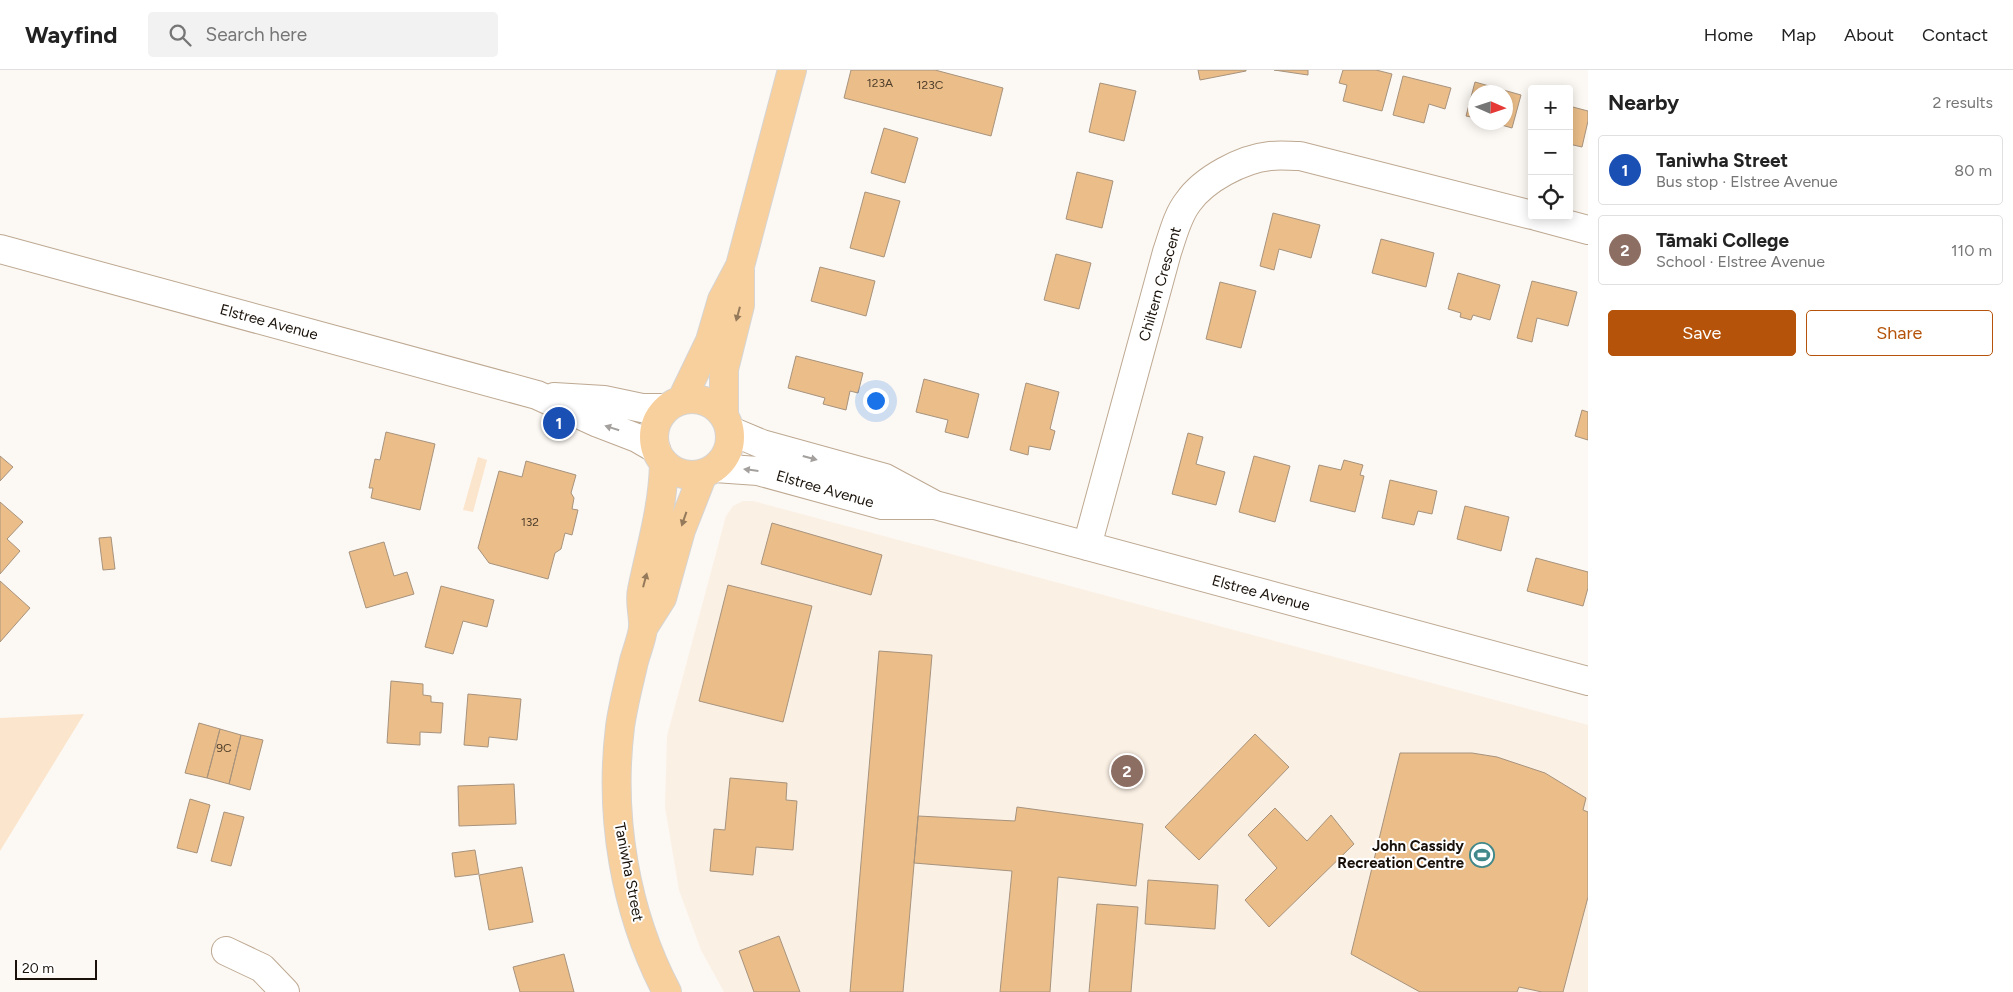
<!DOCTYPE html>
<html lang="en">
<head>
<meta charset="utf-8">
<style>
  body { margin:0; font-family:Figtree,sans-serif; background:#f2f2f2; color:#222 }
  .controls { position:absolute; right:15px; top:15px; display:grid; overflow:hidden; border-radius:5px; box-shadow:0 2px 12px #0003 }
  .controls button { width:45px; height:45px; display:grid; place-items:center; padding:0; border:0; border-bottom:1px solid #e0e0e0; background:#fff; color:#222; font:25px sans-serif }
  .compass { position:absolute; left:1468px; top:15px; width:45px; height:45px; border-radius:50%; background:#fff; box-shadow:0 2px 12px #0003; rotate:93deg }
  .scale { position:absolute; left:15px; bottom:12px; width:82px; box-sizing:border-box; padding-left:5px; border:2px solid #1a120a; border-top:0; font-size:14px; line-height:18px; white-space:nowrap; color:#1a120a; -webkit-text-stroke:4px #fff; paint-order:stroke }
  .you { position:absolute; left:875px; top:330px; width:18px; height:18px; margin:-12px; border:4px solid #fff; border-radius:50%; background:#1a73e8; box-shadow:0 0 0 8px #1a73e833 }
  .badge { display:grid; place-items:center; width:32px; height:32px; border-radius:50%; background:#b45309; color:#fff; font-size:16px; font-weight:700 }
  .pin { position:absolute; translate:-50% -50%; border:2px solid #fff; box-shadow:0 1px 5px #0006 }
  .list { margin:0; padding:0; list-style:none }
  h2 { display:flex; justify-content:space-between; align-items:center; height:65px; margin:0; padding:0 20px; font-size:21px }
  h2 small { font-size:16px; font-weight:400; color:#767676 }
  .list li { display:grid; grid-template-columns:32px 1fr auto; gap:15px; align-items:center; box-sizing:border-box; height:70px; margin:0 10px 10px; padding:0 10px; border:1px solid #e0e0e0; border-radius:5px }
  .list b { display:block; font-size:19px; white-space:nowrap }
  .list p { margin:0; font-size:16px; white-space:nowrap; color:#767676 }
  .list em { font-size:16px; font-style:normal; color:#767676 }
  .actions { display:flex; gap:10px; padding:15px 20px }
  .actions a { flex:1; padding:11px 0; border:1px solid #b45309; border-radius:5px; text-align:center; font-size:18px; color:#b45309 }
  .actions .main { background:#b45309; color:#fff }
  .icon { flex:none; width:28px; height:28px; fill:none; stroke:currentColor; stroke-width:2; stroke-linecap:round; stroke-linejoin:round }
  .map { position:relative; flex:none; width:1588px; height:922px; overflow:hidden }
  header { display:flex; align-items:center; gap:30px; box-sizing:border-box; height:70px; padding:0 25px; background:#fff; border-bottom:1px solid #e0e0e0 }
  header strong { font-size:24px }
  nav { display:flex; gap:28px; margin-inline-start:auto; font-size:18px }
  .search { width:350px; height:45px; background:#f2f2f2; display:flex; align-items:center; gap:12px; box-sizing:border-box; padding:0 18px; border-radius:5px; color:#767676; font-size:19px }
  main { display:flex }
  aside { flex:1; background:#fff }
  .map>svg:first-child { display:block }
  .built { fill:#fbf0e4 }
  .green { fill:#fbe5cc }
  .building { fill:#eabd89; stroke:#a7937d }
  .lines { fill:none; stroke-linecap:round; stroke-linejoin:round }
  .minor-casing { stroke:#bea992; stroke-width:30 }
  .major-casing { stroke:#d6d4d3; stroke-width:30 }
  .minor { stroke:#fff; stroke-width:28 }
  .major { stroke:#f8d09d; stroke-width:28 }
  .oneway { fill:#947a5b }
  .oneway2 { fill:#a3a09d }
  .labels { text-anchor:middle; stroke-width:4; stroke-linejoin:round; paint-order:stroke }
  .number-label { font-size:12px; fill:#4e3d2a }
  .street-label { font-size:15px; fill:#1a120a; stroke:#fff }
  .poi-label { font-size:15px; font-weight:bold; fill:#1a120a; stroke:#fff; text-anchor:end }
</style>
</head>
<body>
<header>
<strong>Wayfind</strong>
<div class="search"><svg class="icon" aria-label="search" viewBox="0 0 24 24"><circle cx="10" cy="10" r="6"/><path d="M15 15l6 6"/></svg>Search here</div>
<nav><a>Home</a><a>Map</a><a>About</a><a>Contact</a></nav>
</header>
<main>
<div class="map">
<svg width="1588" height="922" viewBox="0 0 1588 922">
  <rect width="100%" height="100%" fill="#fcf8f3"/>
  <path class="built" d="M743,431H753L1588,655V922H724L701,880L679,820L665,737L667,666L726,446L733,436Z"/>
  <path class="green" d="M478,387L487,390L473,442L463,440Z
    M84,644L0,781V648Z"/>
  <path class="building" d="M851,0H935L1003,18L991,66L844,28Z
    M1198,0H1246V1L1200,10Z
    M1274,0H1308V5Z
    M1343,0H1376L1392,4L1382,41L1343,31L1347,15L1339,13Z
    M1403,6L1451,18L1445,39L1429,34L1424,53L1393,45Z
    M1475,12L1521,25L1512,58L1491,52H1506V22H1476V48L1466,46Z
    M1100,13L1136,21L1124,71L1089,62Z
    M1569,36L1588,41V51L1582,77L1569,74Z
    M884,58L918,68L905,113L871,103Z
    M1077,102L1113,111L1102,158L1066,149Z
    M865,122L900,131L884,187L850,178Z
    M1273,143L1320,155L1311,188L1279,179L1274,200L1260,196Z
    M1381,169L1434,183L1426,217L1372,203Z
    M1056,184L1091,193L1079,239L1044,230Z
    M820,197L875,211L866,246L811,231Z
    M1458,203L1500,215L1490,250L1473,245L1471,250L1460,247L1461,243L1448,239Z
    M1532,211L1577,222L1568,256L1537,248L1532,272L1517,268Z
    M1220,212L1256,221L1241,278L1206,269Z
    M796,286L863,303L858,323L850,321L846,340L823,334L825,328L788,318Z
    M924,309L979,324L968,368L945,362L948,350L916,342Z
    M1026,313L1059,322L1050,359L1055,361L1050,380L1029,376L1028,385L1010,380Z
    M1582,340L1588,342V370L1575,366Z
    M386,362L435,374L420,440L371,428L373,418H369L375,389L380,390Z
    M1188,363L1203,367L1196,394L1225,402L1216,435L1172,424Z
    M0,386L13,397L0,411Z
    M1254,386L1290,396L1275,452L1239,442Z
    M1344,390L1363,395L1360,405L1364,406L1355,442L1310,431L1319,395L1341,400Z
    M526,391L576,405L571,423L574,428L572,439L578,440L572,465L565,463L561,479L555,483L548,509L489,493L478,478L499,401L522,407Z
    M1390,410L1437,421L1432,444L1418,441L1414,455L1382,448Z
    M0,432L23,452L7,469L20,481L0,504Z
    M1465,436L1509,447L1501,481L1457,469Z
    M772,453L882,485L871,525L761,494Z
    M111,467L115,499L103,500L99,468Z
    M384,472L394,506L407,502L414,524L366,538L349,482Z
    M1536,488L1588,502V518L1583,536L1527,521Z
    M0,511L30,538L0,572Z
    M728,515L812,536L783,652L699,631Z
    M441,516L494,530L487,557L463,551L453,584L425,577Z
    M879,581L932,585L903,922H850Z
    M391,611L423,614V625L431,626V632L443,633L441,663L420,662V675L387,673Z
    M468,624L521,629L517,670L489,667L488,677L464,675Z
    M199,653L220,659L207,708L185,703Z
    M220,659L241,665L229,714L207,708Z
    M1255,664L1289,697L1199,790L1165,757Z
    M241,665L263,670L250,720L229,714Z
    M1400,683H1472L1497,687L1545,703L1586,728L1583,740L1588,742V827L1563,922H1542L1519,917L1517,922H1420L1351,884Z
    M730,708L787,713L786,730L797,731L793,780L756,777L753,805L710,801L714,759L725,760Z
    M514,714L516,754L459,756L458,716Z
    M190,729L210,735L197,783L177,778Z
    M1017,737L1143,754L1136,816L1058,807L1050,922H1000L1012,801L914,793L918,746L1015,751Z
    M1275,738L1307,771L1331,745L1354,774L1269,857L1245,830L1277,798L1248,765Z
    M224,742L244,747L231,796L211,791Z
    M475,780L479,804L455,807L452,783Z
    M522,797L533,852L489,860L479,805Z
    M1148,810L1218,815L1215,859L1145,854Z
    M1097,834L1138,837L1131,922H1089Z
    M779,866L800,922H754L739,881Z
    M564,884L574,922H520L513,897Z"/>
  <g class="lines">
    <defs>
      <path id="minor" d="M1536,146L1588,160
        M0,179L537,325L598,353L637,368L656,379
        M554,327L604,330L642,338H666
        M731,361L762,374L885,408L935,435L1588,611
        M715,398L758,401L882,435H931
        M1087,476L1167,182C1173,165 1177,146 1188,132C1204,109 1242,89 1270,86C1280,85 1290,86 1300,86L1532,145
        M226,881L262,898L285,922"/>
      <path id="major" d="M654 367a38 38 0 1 1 76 0a38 38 0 1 1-76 0Z
        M682,329L710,271L722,230L740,196L792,0
        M724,344V299L740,235V200
        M664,393C663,438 651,476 642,520C639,532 644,545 643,558C642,568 637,580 634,591C629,613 623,635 620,657C609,747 625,842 667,922
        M643,558L662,528L681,460L703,404"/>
    </defs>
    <use href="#minor" class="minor-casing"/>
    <use href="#major" class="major-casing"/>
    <use href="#minor" class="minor"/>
    <use href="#major" class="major"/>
  </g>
  <defs><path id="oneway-solid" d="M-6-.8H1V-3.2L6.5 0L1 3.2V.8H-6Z" transform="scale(1.25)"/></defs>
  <g class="oneway">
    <use href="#oneway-solid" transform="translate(738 244) rotate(105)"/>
    <use href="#oneway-solid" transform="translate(684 449) rotate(109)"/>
    <use href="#oneway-solid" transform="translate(645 510) rotate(-75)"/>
  </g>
  <g class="oneway2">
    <use href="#oneway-solid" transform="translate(612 358) rotate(-163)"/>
    <use href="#oneway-solid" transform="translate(810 388) rotate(15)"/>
    <use href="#oneway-solid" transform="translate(751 400) rotate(-173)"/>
  </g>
  <defs>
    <symbol id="stadium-ring" viewBox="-11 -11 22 22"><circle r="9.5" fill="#fff" stroke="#40888a" stroke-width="1.5"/><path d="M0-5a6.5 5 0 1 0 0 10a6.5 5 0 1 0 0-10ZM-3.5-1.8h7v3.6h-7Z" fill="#40888a"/></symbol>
  </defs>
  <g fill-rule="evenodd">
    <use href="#stadium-ring" x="1468" y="771" width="28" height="28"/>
  </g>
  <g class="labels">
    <g class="number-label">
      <text x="880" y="17">123A</text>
      <text x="930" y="19">123C</text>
      <text x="530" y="456">132</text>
      <text x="224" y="682">9C</text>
    </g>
    <g class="street-label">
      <text transform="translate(1160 214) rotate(-74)" y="5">Chiltern Crescent</text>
      <text transform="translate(269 252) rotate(15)" y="5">Elstree Avenue</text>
      <text transform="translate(825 419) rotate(16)" y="5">Elstree Avenue</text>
      <text transform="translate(1261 523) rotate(15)" y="5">Elstree Avenue</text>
      <text transform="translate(629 802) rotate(79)" y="5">Taniwha Street</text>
    </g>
    <g class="poi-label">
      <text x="1464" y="781">John Cassidy<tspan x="1464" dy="17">Recreation Centre</tspan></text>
    </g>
  </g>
</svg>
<div class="controls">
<button>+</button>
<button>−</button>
<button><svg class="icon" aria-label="locate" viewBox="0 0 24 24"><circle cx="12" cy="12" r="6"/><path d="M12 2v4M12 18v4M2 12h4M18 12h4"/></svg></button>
</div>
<svg class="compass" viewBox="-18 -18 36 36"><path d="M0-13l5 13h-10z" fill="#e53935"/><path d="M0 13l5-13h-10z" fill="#767676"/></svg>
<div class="scale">20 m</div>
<div class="you"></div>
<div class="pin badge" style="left:559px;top:353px;background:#1a4fb4">1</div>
<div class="pin badge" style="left:1127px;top:701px;background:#8d6e63">2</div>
</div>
<aside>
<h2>Nearby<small>2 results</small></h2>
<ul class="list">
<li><span class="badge" style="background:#1a4fb4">1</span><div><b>Taniwha Street</b><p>Bus stop · Elstree Avenue</p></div><em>80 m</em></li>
<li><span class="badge" style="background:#8d6e63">2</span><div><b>Tāmaki College</b><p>School · Elstree Avenue</p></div><em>110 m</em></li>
</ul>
<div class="actions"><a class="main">Save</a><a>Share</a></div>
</aside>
</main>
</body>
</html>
